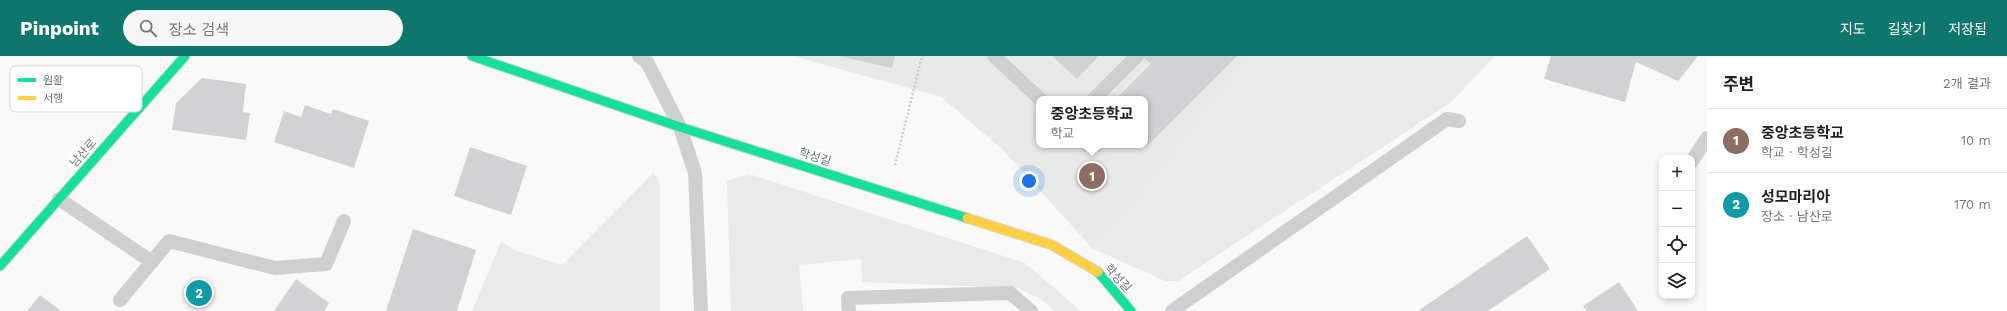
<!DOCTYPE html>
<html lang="ko">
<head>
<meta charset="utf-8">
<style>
  body { margin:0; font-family:"Work Sans","Noto Sans KR",sans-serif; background:#f6f6f6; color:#222 }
  .controls { position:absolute; right:12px; bottom:12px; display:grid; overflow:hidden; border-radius:8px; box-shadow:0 2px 6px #0003 }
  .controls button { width:36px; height:36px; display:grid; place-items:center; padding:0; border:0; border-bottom:1px solid #e0e0e0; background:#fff; color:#222; font:20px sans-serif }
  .you { position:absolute; left:1029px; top:125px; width:14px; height:14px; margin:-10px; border:3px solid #fff; border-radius:50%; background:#1a73e8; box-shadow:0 0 0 6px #1a73e833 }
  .badge { display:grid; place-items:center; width:26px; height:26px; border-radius:50%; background:#0f766e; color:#fff; font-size:13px; font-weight:700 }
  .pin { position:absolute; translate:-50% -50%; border:2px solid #fff; box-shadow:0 1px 4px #0006 }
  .popup { position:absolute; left:1036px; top:40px; width:112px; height:52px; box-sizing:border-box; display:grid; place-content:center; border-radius:8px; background:#fff; filter:drop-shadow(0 1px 3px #0005); font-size:13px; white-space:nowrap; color:#767676 }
  .popup b { font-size:15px; color:#222 }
  .popup::after { content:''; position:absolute; left:50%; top:100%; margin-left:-8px; border:8px solid transparent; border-top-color:#fff }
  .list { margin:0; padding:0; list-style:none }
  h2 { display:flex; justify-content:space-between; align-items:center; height:52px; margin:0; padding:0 16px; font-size:17px }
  h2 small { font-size:13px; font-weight:400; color:#767676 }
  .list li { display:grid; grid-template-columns:26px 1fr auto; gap:12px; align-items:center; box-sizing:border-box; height:64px; padding:0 16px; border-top:1px solid #e0e0e0 }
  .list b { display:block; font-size:15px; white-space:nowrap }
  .list p { margin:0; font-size:13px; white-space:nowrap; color:#767676 }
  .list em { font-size:13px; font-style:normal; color:#767676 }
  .icon { flex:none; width:22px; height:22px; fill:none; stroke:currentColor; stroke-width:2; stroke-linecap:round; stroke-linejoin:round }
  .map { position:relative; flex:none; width:1707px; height:255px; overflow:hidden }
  header { display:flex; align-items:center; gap:24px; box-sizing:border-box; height:56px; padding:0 20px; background:#0f766e; color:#fff }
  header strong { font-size:19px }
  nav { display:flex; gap:22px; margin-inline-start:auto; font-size:14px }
  .search { width:280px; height:36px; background:#f6f6f6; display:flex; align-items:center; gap:10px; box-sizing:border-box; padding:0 14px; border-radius:22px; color:#767676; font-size:15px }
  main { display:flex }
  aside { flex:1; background:#fff }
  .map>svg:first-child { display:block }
  .built { fill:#e8e9e9; fill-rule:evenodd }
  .green { fill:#e8ebe6 }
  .building { fill:#d0d2d3 }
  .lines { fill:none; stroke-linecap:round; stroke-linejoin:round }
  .fast-casing { stroke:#d5d6d7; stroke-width:11 }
  .slow-casing { stroke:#d5d6d7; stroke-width:11 }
  .path { stroke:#cbcccd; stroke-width:2.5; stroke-dasharray:2 2; stroke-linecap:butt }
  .lane { stroke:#cecfd0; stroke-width:14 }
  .fast { stroke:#16e098; stroke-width:9 }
  .slow { stroke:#ffcf43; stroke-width:9 }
  .labels { text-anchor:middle; stroke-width:4; stroke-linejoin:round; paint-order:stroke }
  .street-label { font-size:12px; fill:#657683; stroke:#fff }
  .key { fill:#fff; stroke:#d1d6da; stroke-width:1 }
  .key-label { font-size:11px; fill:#657683 }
</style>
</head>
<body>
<header>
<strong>Pinpoint</strong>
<div class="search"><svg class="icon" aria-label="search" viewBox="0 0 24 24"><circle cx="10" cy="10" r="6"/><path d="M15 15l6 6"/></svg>장소 검색</div>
<nav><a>지도</a><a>길찾기</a><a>저장됨</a></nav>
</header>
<main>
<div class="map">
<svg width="1707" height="255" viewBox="0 0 1707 255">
  <rect width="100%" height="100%" fill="#f9f9f9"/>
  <path class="built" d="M793,0H1251L1136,148L1092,192L1002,93L941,41ZM1039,43H1145V89H1039Z"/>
  <path class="green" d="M1251,0H1495L1450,47L1178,225H1165L1092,192L1136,148Z
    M654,116L660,129V255H472L501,186L517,195L562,209Z
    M749,118L1025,207L1081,255H1055L1039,242L1017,232L862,226L861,203L799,209L803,255H731L727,125Z"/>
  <path class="building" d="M839,0H895L892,12Z
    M1052,0H1099L1077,23Z
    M1142,0H1237L1146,91L1143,89H1145V43H1116L1151,8Z
    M1551,0H1698L1678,25L1636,6L1625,46L1544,23Z
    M202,22L246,28L243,56L250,57L246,84L172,74L176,47Z
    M305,49L331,58L333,53L369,65L354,112L274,86L284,55L301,61Z
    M470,91L527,110L511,159L454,140Z
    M413,173L476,194L457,255H386Z
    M1527,180L1550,213L1488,255H1418Z
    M296,223L329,247L324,255H274Z
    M1619,226L1638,255H1587L1583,250Z
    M40,239L61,255H27Z"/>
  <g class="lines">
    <defs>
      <path id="fast" d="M472,0L680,71L967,162
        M0,210L185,0
        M1098,216L1131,255"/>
      <path id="slow" d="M967,162L1052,189L1098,216"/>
    </defs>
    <use href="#fast" class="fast-casing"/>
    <use href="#slow" class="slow-casing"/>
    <path class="path" d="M895,109L922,0"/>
    <path class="lane" d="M639,0L647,6L680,71L695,117L701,255
      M994,0L1040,43
      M1094,43L1137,0
      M1692,105L1707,82
      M59,143L152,206
      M120,244L169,185L275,212L326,208L344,165
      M849,255L848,242L1010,237L1031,255
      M1172,255L1447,63L1459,65"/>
    <use href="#fast" class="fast"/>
    <use href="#slow" class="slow"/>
  </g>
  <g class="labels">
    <g class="street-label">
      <text transform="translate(83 97) rotate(-49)" y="4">남산로</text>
      <text transform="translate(815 101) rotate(18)" y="4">학성길</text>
      <text transform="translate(1118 222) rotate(47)" y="4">학성길</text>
    </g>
  </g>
  <rect x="10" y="10" width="132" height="46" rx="6" class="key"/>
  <rect x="18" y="22" width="18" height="4" fill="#16e098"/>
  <rect x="18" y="40" width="18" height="4" fill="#ffcf43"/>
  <g class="key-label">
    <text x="43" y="28">원활</text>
    <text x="43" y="46">서행</text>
  </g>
</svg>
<div class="controls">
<button>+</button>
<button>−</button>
<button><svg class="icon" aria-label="locate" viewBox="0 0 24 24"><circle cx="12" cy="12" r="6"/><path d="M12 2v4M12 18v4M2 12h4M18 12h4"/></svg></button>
<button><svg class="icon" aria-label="layers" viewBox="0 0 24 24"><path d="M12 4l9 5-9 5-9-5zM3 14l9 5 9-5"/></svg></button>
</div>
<div class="you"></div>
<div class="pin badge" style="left:1092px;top:120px;background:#8d6e63">1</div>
<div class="popup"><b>중앙초등학교</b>학교</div>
<div class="pin badge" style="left:199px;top:237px;background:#0f9aa8">2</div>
</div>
<aside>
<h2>주변<small>2개 결과</small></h2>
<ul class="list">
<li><span class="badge" style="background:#8d6e63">1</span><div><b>중앙초등학교</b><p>학교 · 학성길</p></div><em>10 m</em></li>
<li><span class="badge" style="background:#0f9aa8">2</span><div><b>성모마리아</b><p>장소 · 남산로</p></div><em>170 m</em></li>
</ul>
</aside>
</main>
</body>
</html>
